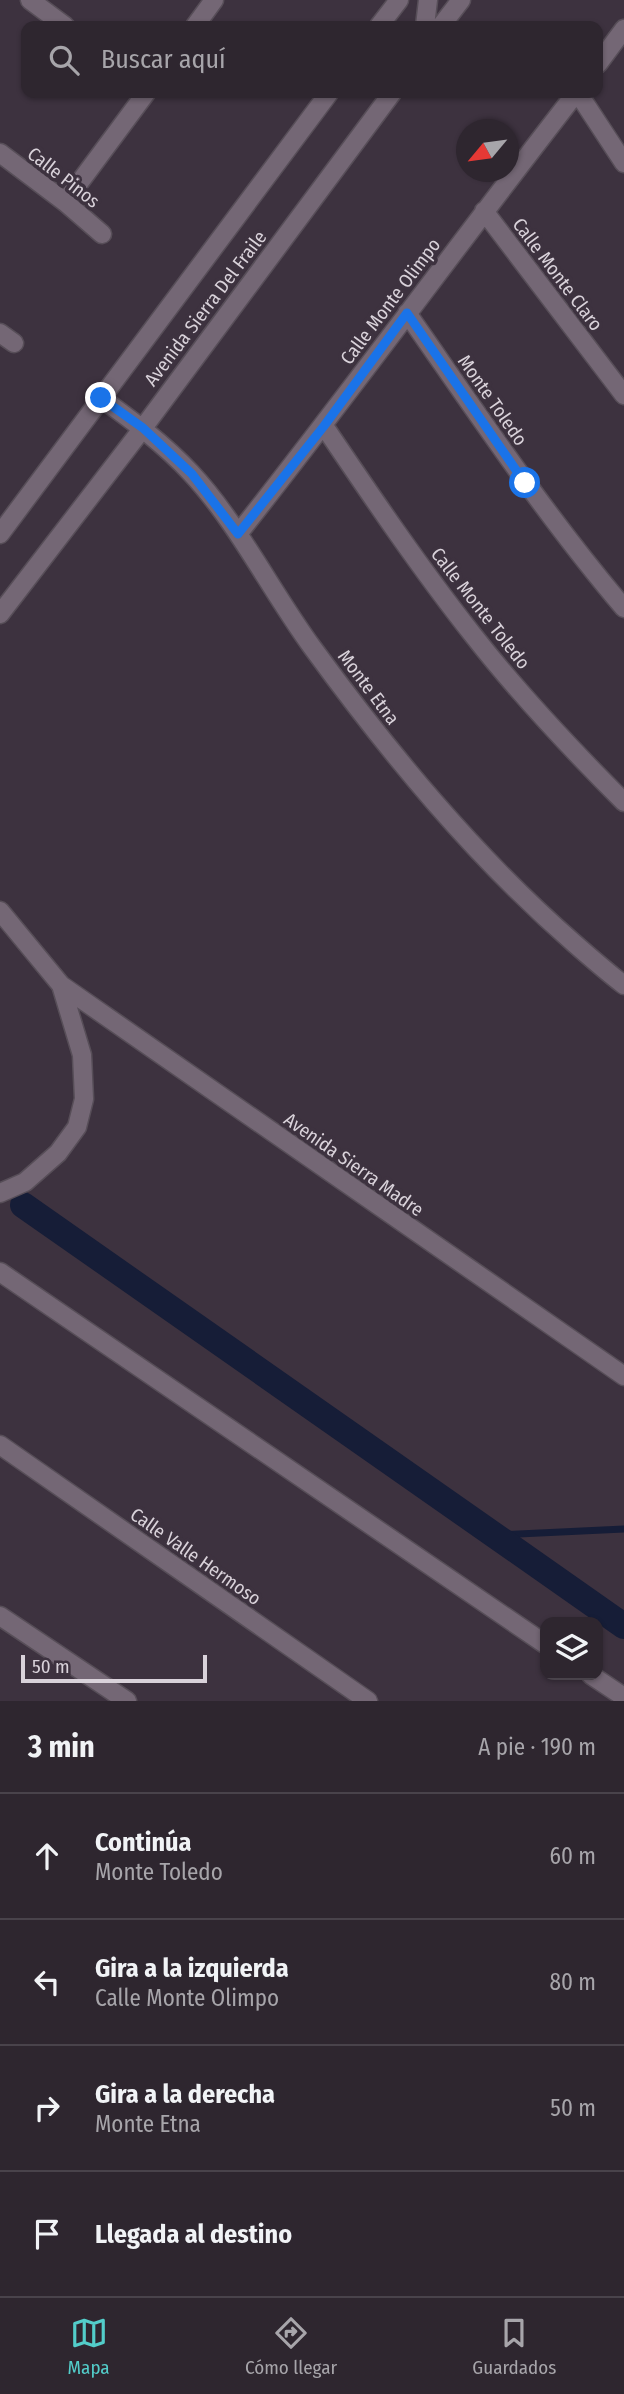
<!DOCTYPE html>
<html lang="es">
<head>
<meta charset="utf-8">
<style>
  body { margin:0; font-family:"Fira Sans Condensed",sans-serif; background:#3a323b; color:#f1f3f6 }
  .controls { position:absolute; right:21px; bottom:21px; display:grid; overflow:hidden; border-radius:14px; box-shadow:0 2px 5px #0004 }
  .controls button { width:63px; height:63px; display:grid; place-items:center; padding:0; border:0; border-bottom:2px solid #49434b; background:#2e262f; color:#f1f3f6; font:35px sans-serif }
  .compass { position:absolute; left:456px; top:119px; width:63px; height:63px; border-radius:50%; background:#2e262f; box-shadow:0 2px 5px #0004; rotate:241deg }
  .scale { position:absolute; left:21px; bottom:18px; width:186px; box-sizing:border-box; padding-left:7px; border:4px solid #d9d2da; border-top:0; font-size:19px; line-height:24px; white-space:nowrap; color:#d9d2da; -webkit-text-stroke:5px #3d323f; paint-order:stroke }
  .stop { position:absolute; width:21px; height:21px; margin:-16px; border:5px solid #1a73e8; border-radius:50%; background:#fff }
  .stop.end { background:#1a73e8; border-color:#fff; box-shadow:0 2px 7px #0008 }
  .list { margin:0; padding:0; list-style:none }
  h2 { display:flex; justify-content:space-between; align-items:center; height:91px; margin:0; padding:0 28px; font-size:30px }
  h2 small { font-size:23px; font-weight:400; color:#a7a5aa }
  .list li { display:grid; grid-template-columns:46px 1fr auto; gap:21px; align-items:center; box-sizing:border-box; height:126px; padding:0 28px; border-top:2px solid #49434b }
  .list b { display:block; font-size:26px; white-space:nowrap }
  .list p { margin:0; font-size:23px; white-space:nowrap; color:#a7a5aa }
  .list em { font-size:23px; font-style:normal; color:#a7a5aa }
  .icon { flex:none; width:38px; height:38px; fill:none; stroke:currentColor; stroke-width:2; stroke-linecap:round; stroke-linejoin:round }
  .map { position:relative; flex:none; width:624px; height:1701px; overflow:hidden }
  .search { position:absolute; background:#2e262f; box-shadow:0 2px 5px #0004; left:21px; right:21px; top:21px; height:77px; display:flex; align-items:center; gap:18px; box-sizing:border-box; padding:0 24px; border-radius:14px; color:#a7a5aa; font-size:26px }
  .sheet { height:595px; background:#2e262f }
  nav { display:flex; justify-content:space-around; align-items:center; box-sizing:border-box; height:98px; border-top:2px solid #49434b; background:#2e262f; font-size:19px; color:#a7a5aa }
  nav a { display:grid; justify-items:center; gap:4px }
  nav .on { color:#53cdca }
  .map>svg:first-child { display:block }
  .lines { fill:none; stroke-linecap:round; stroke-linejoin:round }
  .stream { stroke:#161d37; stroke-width:7 }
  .canal { stroke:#161d37; stroke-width:26 }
  .minor-casing { stroke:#574e58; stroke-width:21 }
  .minor { stroke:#746775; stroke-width:18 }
  .route { stroke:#1a73e8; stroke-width:9 }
  .labels { text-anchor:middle; stroke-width:7; stroke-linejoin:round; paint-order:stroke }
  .street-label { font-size:19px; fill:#d9d2da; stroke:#3d323f }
</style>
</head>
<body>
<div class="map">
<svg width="624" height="1701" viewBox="0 0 624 1701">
  <rect width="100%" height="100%" fill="#3d323f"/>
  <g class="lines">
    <path class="stream" d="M495,1535L624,1529"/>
    <path class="canal" d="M23,1205L624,1626"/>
    <defs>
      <path id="minor" d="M30,0L65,26
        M195,26L214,0
        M379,26L399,0
        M425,26L428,0
        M441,26L461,0
        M598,64L624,29
        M578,93L624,163
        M0,153L65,202L102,234
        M65,202L146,93
        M484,211L624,395
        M407,313C477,413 545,515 624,608
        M0,333L14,343
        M101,398C133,421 164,444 191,473C237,522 271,591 312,647C390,754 475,857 575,944C591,958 607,972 624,985
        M324,426C372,497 420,568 473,635C519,694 571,749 624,802
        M0,534L329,93
        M238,534C353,389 462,239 576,93
        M0,614L143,428L392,93
        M0,911L61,985L82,1055L84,1099L77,1127L58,1153L25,1182L0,1193
        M61,985L624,1376
        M0,1272L545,1644
        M0,1445L368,1701
        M0,1616L127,1701
        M591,1675L624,1697"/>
    </defs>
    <use href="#minor" class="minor-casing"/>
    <use href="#minor" class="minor"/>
  </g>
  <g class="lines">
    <path class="route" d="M101,398L143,428L192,474L238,534L324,426L407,313L525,483"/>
  </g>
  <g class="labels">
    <g class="street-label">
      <text transform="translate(64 177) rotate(38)" y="7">Calle Pinos</text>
      <text transform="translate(558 274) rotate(53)" y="7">Calle Monte Claro</text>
      <text transform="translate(390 301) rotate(-53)" y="7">Calle Monte Olimpo</text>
      <text transform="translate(205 308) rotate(-53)" y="7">Avenida Sierra Del Fraile</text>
      <text transform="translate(493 400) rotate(55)" y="7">Monte Toledo</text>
      <text transform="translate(481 608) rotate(52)" y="7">Calle Monte Toledo</text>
      <text transform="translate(369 687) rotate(53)" y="7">Monte Etna</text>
      <text transform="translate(354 1164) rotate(35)" y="7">Avenida Sierra Madre</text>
      <text transform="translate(196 1556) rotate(35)" y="7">Calle Valle Hermoso</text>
    </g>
  </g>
</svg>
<div class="controls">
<button><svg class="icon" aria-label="layers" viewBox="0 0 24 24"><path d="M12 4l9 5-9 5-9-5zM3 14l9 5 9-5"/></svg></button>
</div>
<svg class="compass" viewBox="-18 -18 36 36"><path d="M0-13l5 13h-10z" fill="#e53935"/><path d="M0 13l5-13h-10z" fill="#a7a5aa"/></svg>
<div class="scale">50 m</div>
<div class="stop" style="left:525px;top:483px"></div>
<div class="stop end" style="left:101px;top:398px"></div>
<div class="search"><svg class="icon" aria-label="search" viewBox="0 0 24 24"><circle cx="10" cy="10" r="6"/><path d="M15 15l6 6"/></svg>Buscar aquí</div>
</div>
<section class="sheet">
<h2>3 min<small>A pie · 190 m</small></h2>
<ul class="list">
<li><svg class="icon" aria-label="ahead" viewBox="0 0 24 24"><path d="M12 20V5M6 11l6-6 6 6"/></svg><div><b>Continúa</b><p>Monte Toledo</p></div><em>60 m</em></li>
<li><svg class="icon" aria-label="left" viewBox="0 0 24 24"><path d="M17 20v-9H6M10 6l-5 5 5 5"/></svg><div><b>Gira a la izquierda</b><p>Calle Monte Olimpo</p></div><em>80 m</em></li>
<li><svg class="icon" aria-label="right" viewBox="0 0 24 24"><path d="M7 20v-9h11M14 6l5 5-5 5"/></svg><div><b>Gira a la derecha</b><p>Monte Etna</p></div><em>50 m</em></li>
<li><svg class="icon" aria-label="arrive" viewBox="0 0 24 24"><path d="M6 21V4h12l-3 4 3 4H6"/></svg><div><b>Llegada al destino</b></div></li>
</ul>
</section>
<nav>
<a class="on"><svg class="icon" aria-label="map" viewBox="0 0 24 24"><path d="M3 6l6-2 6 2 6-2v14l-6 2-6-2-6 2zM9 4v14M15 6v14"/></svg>Mapa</a>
<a><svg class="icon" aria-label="directions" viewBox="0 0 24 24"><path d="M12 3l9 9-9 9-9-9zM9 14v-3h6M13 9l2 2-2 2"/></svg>Cómo llegar</a>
<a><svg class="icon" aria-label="saved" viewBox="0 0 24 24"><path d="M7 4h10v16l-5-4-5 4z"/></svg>Guardados</a>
</nav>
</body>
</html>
